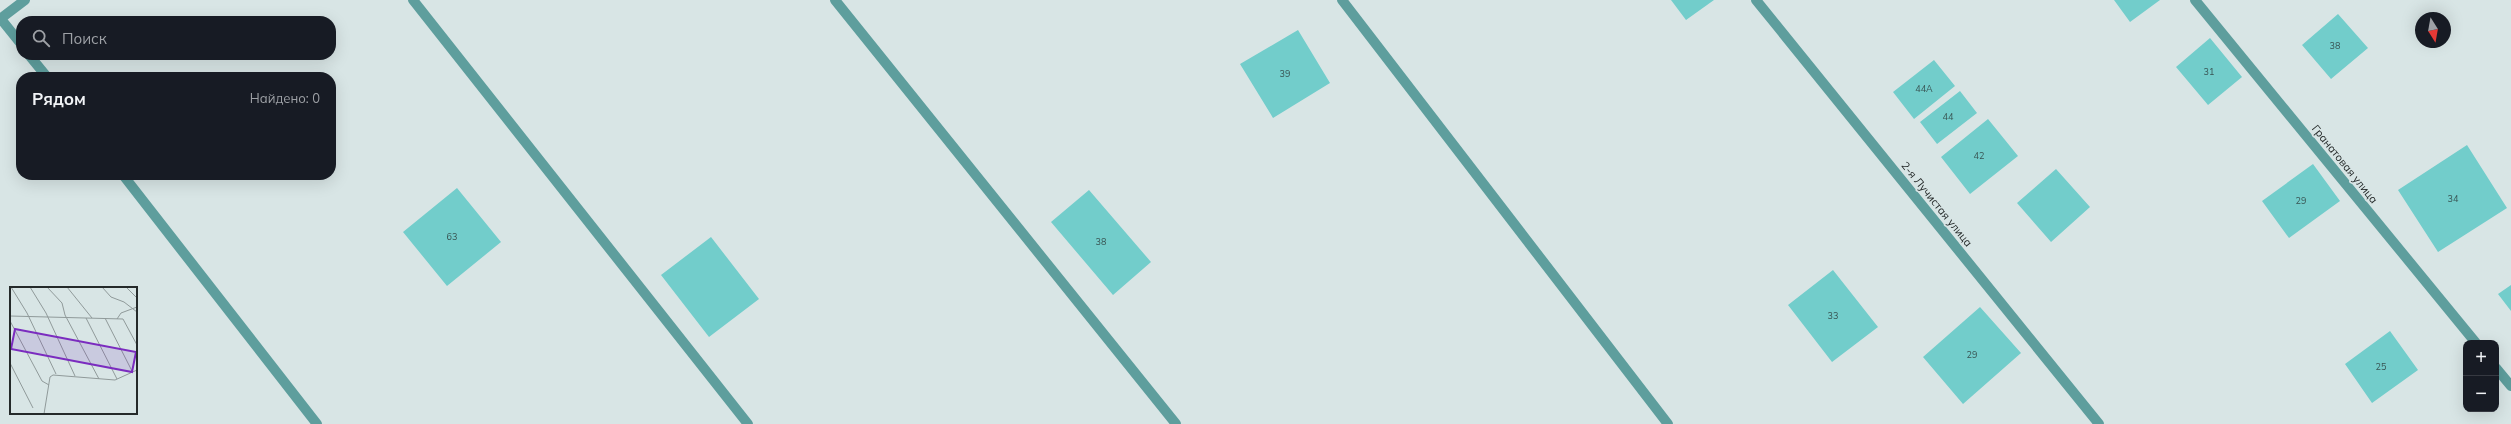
<!DOCTYPE html>
<html lang="ru">
<head>
<meta charset="utf-8">
<style>
  body { margin:0; font-family:Mulish,sans-serif; background:#20242c; color:#f1f3f6 }
  .controls { position:absolute; right:12px; bottom:12px; display:grid; overflow:hidden; border-radius:8px; box-shadow:0 4px 16px #0002 }
  .controls button { width:36px; height:36px; display:grid; place-items:center; padding:0; border:0; border-bottom:1px solid #363941; background:#171b24; color:#f1f3f6; font:20px sans-serif }
  .compass { position:absolute; left:2415px; top:12px; width:36px; height:36px; border-radius:50%; background:#171b24; box-shadow:0 4px 16px #0002; rotate:169deg }
  .list { margin:0; padding:0; list-style:none }
  h2 { display:flex; justify-content:space-between; align-items:center; height:52px; margin:0; padding:0 16px; font-size:17px }
  h2 small { font-size:13px; font-weight:400; color:#9ea1a6 }
  .icon { flex:none; width:22px; height:22px; fill:none; stroke:currentColor; stroke-width:2; stroke-linecap:round; stroke-linejoin:round }
  .map { position:relative; flex:none; width:2511px; height:424px; overflow:hidden }
  .search { position:absolute; background:#171b24; box-shadow:0 4px 16px #0002; left:16px; top:16px; width:320px; height:44px; display:flex; align-items:center; gap:10px; box-sizing:border-box; padding:0 14px; border-radius:16px; color:#9ea1a6; font-size:15px }
  .panel { position:absolute; background:#171b24; box-shadow:0 4px 16px #0002; left:16px; top:72px; width:320px; height:108px; border-radius:16px }
  .map>svg:first-child { display:block }
  .building { fill:#72cdcb }
  .lines { fill:none; stroke-linecap:round; stroke-linejoin:round }
  .minor { stroke:#5e9e9d; stroke-width:10 }
  .labels { text-anchor:middle; stroke-width:3.5; stroke-linejoin:round; paint-order:stroke }
  .number-label { font-size:9px; fill:#385352 }
  .street-label { font-size:11px; fill:#252a2a; stroke:#d8e5e5 }
  .inset-road { fill:none; stroke:#909a9a; stroke-width:1 }
  .view { fill:#7b2cbf; fill-opacity:0.15; stroke:#7b2cbf; stroke-width:2 }
  .inset-edge { fill:none; stroke:#252a2a; stroke-width:2 }
</style>
</head>
<body>
<div class="map">
<svg width="2511" height="424" viewBox="0 0 2511 424">
  <rect width="100%" height="100%" fill="#d8e5e5"/>
  <path class="building" d="M1671,0H1714L1686,20Z
    M2114,0H2160L2130,22Z
    M2338,14L2368,48L2331,79L2302,45Z
    M1298,30L1330,83L1273,118L1240,64Z
    M2210,38L2242,77L2208,105L2176,67Z
    M1934,60L1955,86L1914,119L1893,92Z
    M1960,91L1977,113L1937,144L1920,122Z
    M1988,119L2018,156L1970,194L1941,157Z
    M2467,145L2507,208L2438,252L2398,190Z
    M2313,164L2340,201L2289,238L2262,201Z
    M2056,169L2090,207L2051,242L2017,203Z
    M457,188L501,242L447,286L403,232Z
    M1089,190L1151,262L1113,295L1051,222Z
    M711,237L759,299L709,337L661,275Z
    M1833,270L1878,327L1832,362L1788,305Z
    M2511,285V311L2498,294Z
    M1980,307L2021,353L1963,404L1923,357Z
    M2390,331L2418,370L2372,403L2345,364Z"/>
  <g class="lines">
    <path class="minor" d="M413,0L748,424
      M835,0L1176,424
      M1342,0L1668,424
      M1756,0L2099,424
      M2195,0L2476,343
      M0,19L25,0
      M1,19L21,44
      M29,55L47,77
      M123,175L317,424
      M2496,368L2511,386"/>
  </g>
  <g class="labels">
    <g class="number-label">
      <text x="2335" y="49">38</text>
      <text x="2209" y="75">31</text>
      <text x="1285" y="77">39</text>
      <text x="1924" y="92">44А</text>
      <text x="1948" y="120">44</text>
      <text x="1979" y="159">42</text>
      <text x="2453" y="202">34</text>
      <text x="2301" y="204">29</text>
      <text x="452" y="240">63</text>
      <text x="1101" y="245">38</text>
      <text x="1833" y="319">33</text>
      <text x="1972" y="358">29</text>
      <text x="2381" y="370">25</text>
    </g>
    <g class="street-label">
      <text transform="translate(2345 164) rotate(51)" y="4">Гранатовая улица</text>
      <text transform="translate(1937 204) rotate(51)" y="4">2-я Лучистая улица</text>
    </g>
  </g>
  <g transform="translate(10 287)">
    <rect width="127" height="127" fill="#d8e5e5"/>
    <path class="inset-road" d="M1,0L17,26L46,87M20,0L36,26L65,89M37,0L52,16L55,28L89,92M57,0L82,31M92,0L101,10L114,15L127,25M116,0L127,11M0,29L113,32L127,58M76,31L107,92M95,31L122,84M107,32L111,26L127,20M0,34L32,94L39,98M0,76L23,121M34,127L40,90L43,88L105,93L127,83"/>
    <path class="view" d="M5,42L126,65L122,85L1,62Z"/>
    <rect width="127" height="127" class="inset-edge"/>
  </g>
</svg>
<div class="controls">
<button>+</button>
<button>−</button>
</div>
<svg class="compass" viewBox="-18 -18 36 36"><path d="M0-13l5 13h-10z" fill="#e53935"/><path d="M0 13l5-13h-10z" fill="#9ea1a6"/></svg>
<div class="search"><svg class="icon" aria-label="search" viewBox="0 0 24 24"><circle cx="10" cy="10" r="6"/><path d="M15 15l6 6"/></svg>Поиск</div>
<section class="panel">
<h2>Рядом<small>Найдено: 0</small></h2>
<ul class="list">
</ul>
</section>
</div>
</body>
</html>
